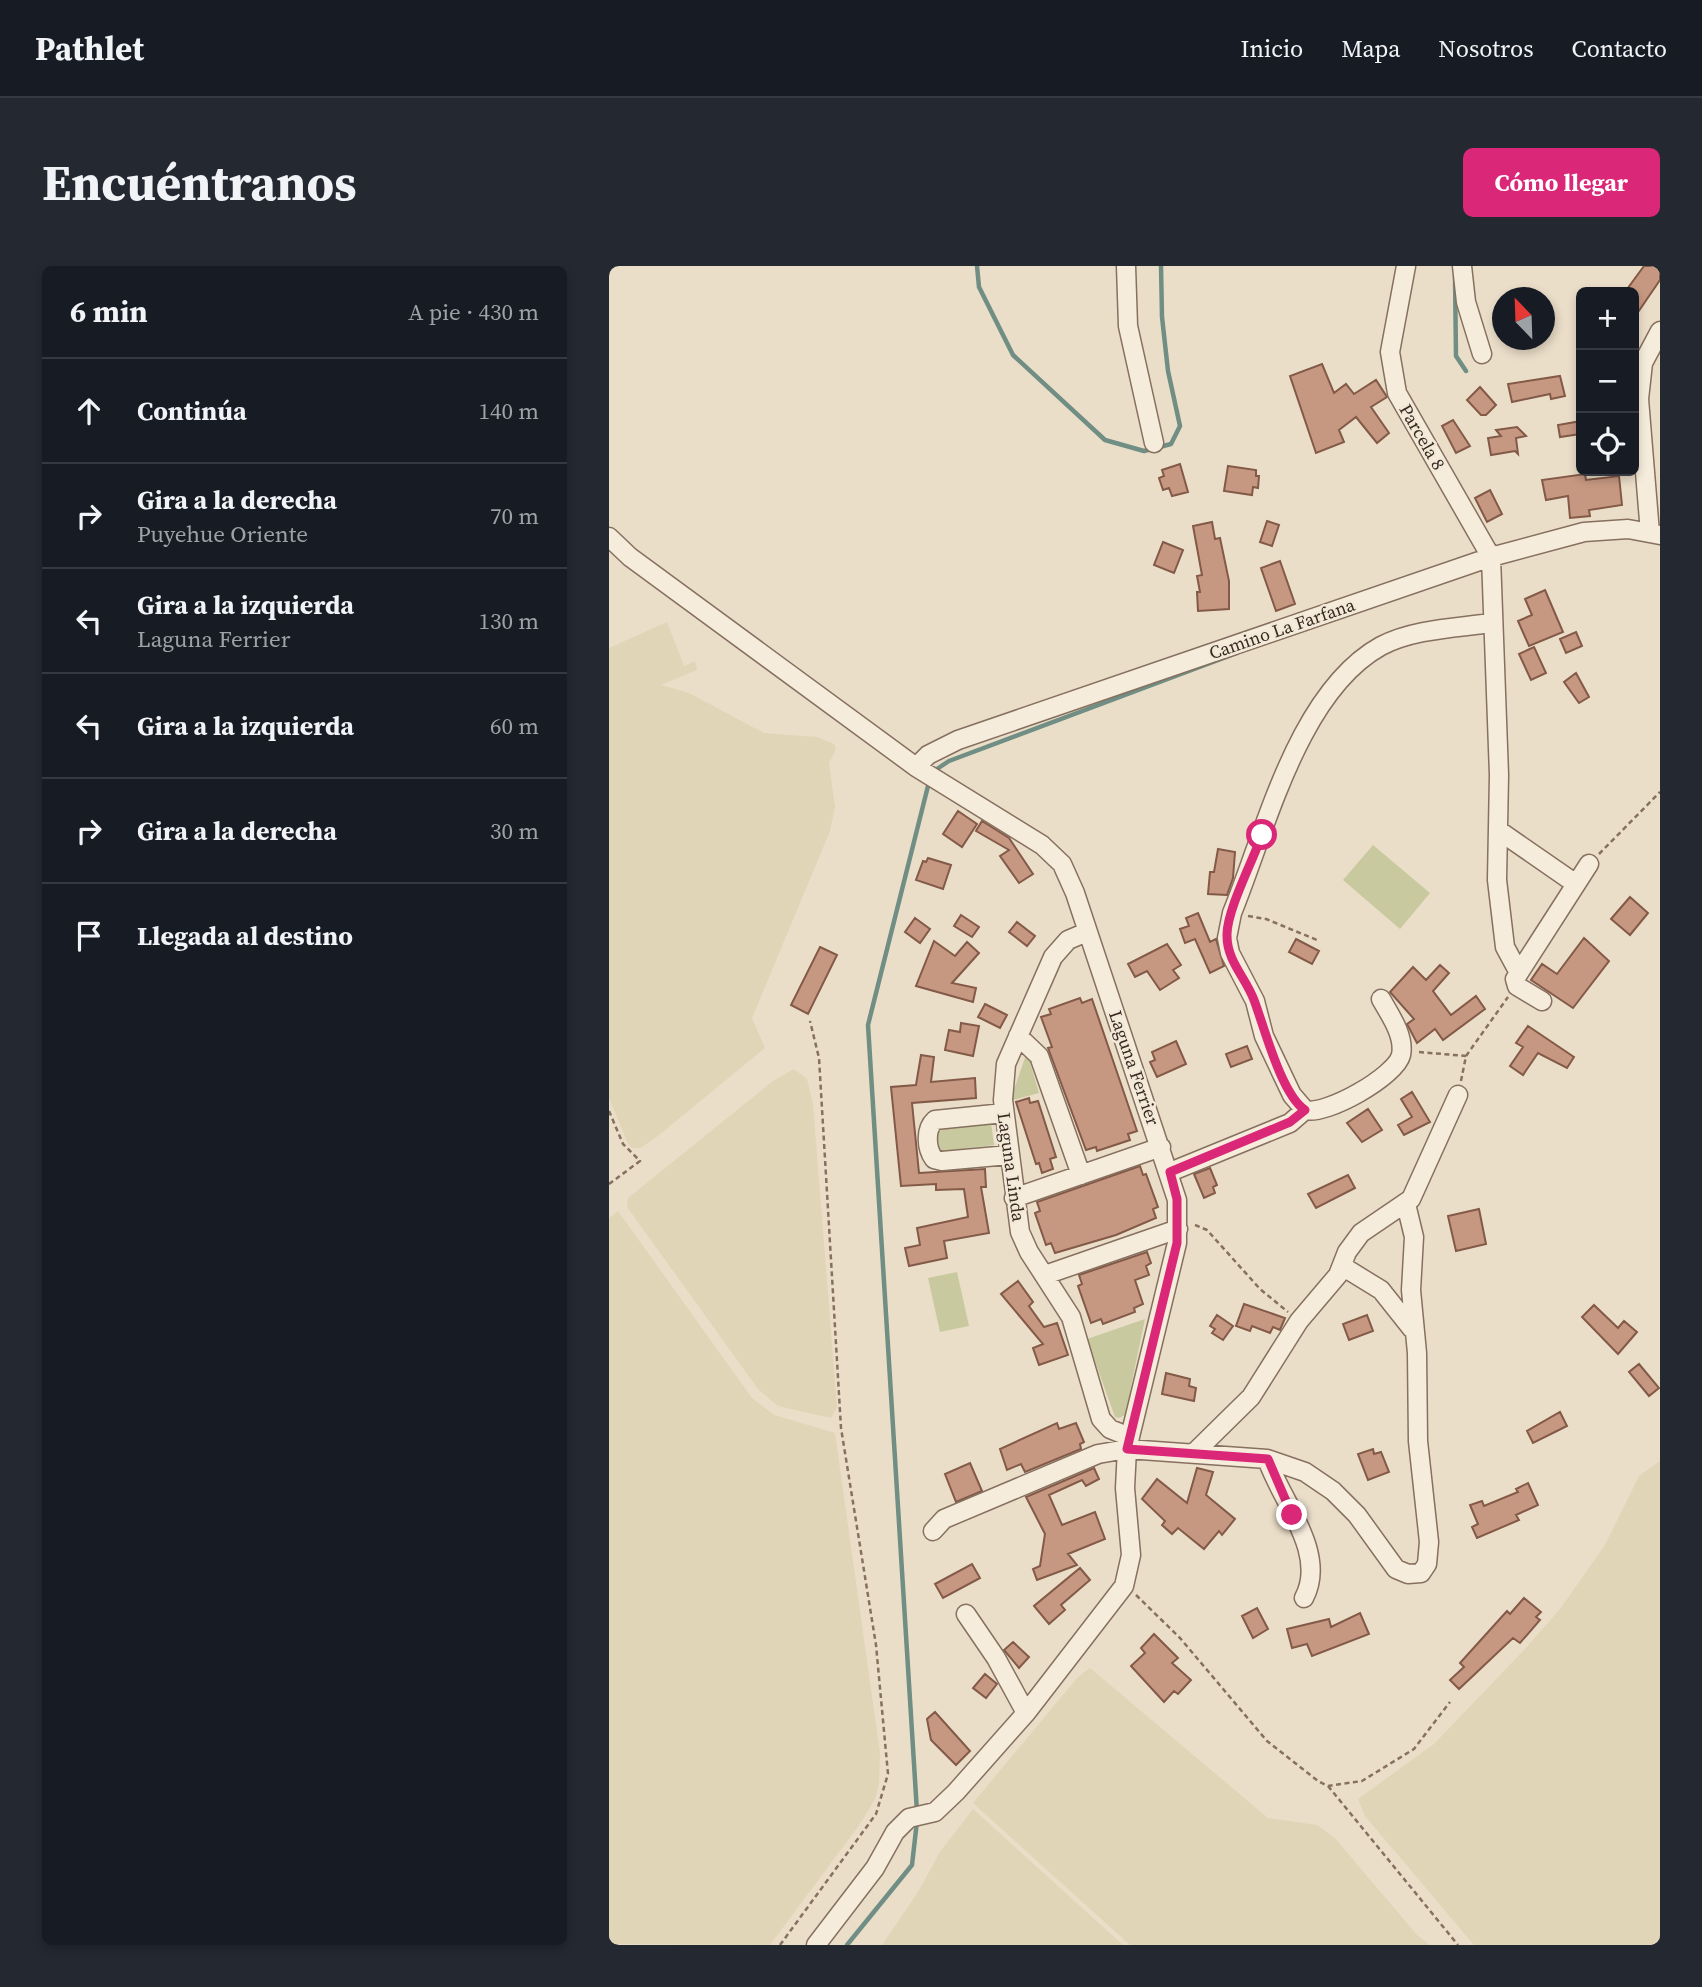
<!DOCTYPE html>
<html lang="es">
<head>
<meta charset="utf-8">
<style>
  body { margin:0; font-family:"Source Serif 4",serif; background:#242831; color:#f1f3f6 }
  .controls { position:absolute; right:21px; top:21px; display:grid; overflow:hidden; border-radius:10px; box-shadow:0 4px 10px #0003 }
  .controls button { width:63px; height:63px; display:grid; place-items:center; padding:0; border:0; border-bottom:2px solid #363941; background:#171b24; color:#f1f3f6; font:35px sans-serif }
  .compass { position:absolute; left:883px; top:21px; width:63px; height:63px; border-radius:50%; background:#171b24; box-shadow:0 4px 10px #0003; rotate:337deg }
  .stop { position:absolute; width:21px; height:21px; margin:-16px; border:5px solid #db2777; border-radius:50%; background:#fff }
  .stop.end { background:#db2777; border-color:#fff; box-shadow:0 2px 7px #0008 }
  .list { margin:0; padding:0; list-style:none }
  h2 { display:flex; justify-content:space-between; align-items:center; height:91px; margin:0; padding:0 28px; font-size:30px }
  h2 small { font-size:23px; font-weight:400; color:#9ea1a6 }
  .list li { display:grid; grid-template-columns:46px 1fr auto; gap:21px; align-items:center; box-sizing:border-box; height:105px; padding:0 28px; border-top:2px solid #363941 }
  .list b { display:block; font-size:26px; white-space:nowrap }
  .list p { margin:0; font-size:23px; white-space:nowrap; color:#9ea1a6 }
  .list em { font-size:23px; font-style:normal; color:#9ea1a6 }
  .icon { flex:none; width:38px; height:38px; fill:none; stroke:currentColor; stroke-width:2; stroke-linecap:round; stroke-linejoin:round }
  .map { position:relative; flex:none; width:1051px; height:1679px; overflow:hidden; border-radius:10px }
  header { display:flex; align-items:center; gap:42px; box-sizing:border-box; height:98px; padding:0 35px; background:#171b24; border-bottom:2px solid #363941 }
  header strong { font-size:33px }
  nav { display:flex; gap:38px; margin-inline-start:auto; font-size:24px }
  .intro { display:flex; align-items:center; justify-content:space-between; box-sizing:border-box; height:168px; padding:0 42px }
  h1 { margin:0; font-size:49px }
  .button { padding:18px 32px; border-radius:10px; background:#db2777; color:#fff; font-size:24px; font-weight:700 }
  main { display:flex; gap:42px; padding:0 42px }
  aside { flex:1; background:#171b24; border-radius:10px; box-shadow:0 4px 10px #0003 }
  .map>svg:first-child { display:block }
  .farmland { fill:#e0d5b7 }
  .green { fill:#c8c99e }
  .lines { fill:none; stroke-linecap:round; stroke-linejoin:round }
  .stream { stroke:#708e84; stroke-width:4.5 }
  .building { fill:#c69882; stroke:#835947; stroke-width:2 }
  .minor-casing { stroke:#86705f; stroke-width:21 }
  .path { stroke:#86705f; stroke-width:2.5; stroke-dasharray:5 3.5; stroke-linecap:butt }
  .minor { stroke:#f6ecdc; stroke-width:18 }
  .route { stroke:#db2777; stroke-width:9 }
  .labels { text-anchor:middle; stroke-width:5; stroke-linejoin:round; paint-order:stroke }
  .street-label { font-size:18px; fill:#382a21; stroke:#f3e9d8 }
</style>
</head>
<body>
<header>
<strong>Pathlet</strong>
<nav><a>Inicio</a><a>Mapa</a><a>Nosotros</a><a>Contacto</a></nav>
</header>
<div class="intro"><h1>Encuéntranos</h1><a class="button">Cómo llegar</a></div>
<main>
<aside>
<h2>6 min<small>A pie · 430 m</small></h2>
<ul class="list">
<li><svg class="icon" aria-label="ahead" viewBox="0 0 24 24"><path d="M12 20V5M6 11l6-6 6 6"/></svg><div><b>Continúa</b></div><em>140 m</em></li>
<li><svg class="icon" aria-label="right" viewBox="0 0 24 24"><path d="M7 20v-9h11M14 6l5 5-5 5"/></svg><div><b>Gira a la derecha</b><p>Puyehue Oriente</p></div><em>70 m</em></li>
<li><svg class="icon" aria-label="left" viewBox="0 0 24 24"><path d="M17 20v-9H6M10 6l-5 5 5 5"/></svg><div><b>Gira a la izquierda</b><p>Laguna Ferrier</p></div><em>130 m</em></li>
<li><svg class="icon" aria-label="left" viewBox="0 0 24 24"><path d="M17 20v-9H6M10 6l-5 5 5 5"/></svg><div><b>Gira a la izquierda</b></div><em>60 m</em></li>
<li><svg class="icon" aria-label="right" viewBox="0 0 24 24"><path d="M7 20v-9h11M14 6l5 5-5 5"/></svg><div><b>Gira a la derecha</b></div><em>30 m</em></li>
<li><svg class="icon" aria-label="arrive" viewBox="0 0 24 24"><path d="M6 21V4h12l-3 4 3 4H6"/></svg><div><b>Llegada al destino</b></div></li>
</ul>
</aside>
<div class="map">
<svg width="1051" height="1679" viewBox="0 0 1051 1679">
  <rect width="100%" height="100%" fill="#ebdec9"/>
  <path class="farmland" d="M58,356L75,400L86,395L88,404L52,419L80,427L155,467L208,471L225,478L227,483L220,497L226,541L221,565L143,752L156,782L45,873L31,882H23L19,878L0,832V382Z
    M185,803L198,813L204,838L228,1141L222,1152L169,1140L149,1123L18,941L19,932L164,815Z
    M9,945L143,1132L165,1149L226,1167L271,1487L270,1517L266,1533L251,1558L161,1679L0,1678V952Z
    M1051,1195V1679H865L756,1550L749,1533L825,1478L915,1384L951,1343L996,1279L1030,1210Z
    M481,1402L659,1552L708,1559L725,1571L808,1669L821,1679H521L364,1537L469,1411Z
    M364,1543L514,1679H273L309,1626L331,1586Z"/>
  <path class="green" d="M764,579L821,627L791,663L734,614Z
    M418,786L430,827L401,835Z
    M382,857L385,879L335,885L330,883L327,866L332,863Z
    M348,1006L360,1060L331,1066L319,1012Z
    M536,1053L516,1149L510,1152L506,1151L478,1073Z"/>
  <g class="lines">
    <path class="stream" d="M368,0L370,21L404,89L496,174L535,185L562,178L571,160L559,105L553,51L552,0
      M846,11L847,90L857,105
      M328,503L340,495L628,387
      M308,1546L259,759L319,520
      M238,1679L303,1599L308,1555"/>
  </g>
  <path class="building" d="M1035,0H1051V14L1025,52V26H1016Z
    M713,98L725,127L737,118L745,128L767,114L778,131L762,141L780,167L768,177L747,151L730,164L735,176L707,187L681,110Z
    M951,110L956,130L942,133L941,128L903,136L899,118Z
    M871,121L887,139L877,149H872L858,134Z
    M844,154L861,180L847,187L833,160Z
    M972,155V168L951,171L949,159Z
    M908,161L917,170L907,172L909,188L906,185L882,189L879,172L892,170L887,164Z
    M571,198L579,226L563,230L560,222L554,224L550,212L555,210L553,204Z
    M619,200L647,204V210H650L649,222L644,221L643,229L615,225Z
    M976,208L977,214L1010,210L1013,239L980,244L981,250L961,252L959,230L937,234L933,214Z
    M881,224L893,248L878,256L866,232Z
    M658,255L670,259L663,280L651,276Z
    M603,256L606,273L611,272L620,315V343L589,345L588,326H591L588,310L593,309L584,260Z
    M554,276L574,284L565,307L545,299Z
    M671,295L686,338L667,345L652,302Z
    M936,324L954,366L920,380L909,355L923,349L916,333Z
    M967,366L973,380L957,387L951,373Z
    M925,381L937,407L922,414L910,388Z
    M967,407L980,431L970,437L955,416Z
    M349,545L368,558L353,581L334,568Z
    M373,555L400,572L424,608L410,617L391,590L400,584L367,565Z
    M609,583L626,586L624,612L618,629L599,628L601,606H605Z
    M319,592L342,599L334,623L307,614L314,595L317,596Z
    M1021,631L1039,647L1021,669L1002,653Z
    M589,647L601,676L607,673L615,700L601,707L586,673L576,677L571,663L580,660L577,652Z
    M352,649L370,661L363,671L345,660Z
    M306,652L321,663L311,677L296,666Z
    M408,656L426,670L418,680L400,666Z
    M975,672L1000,695L964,742L922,714L933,698L948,708Z
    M687,673L710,685L703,698L680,686Z
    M325,675L346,690L358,676L370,687L343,717L367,722L364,736L307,720Z
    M558,678L572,699L564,704L570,712L551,724L538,705L526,711L519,698Z
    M211,681L228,689L199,748L182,739Z
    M831,699L840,707L824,725L842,749L867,730L876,743L834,774L826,763L808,777L798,758L805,753L781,726L804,701L817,714Z
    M471,732L473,737L483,733L528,865L519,868L521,874L488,885L487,881L477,884L439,782L443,781L432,751L442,748L440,743Z
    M376,738L398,749L391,762L369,751Z
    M352,757L370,760L364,790L336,784L340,764L351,766Z
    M919,760L965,791L958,802L929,787L914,809L901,800L914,781L907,777Z
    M567,775L577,798L548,811L541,796L546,794L543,786Z
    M638,780L643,793L622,801L617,788Z
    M312,789L325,791L322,816L366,812L367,832L303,837L310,907L376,903L377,921H372L380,967L335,975L338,992L300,1000L296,982L311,979L308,962L359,951L355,923L327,924V918L292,920L282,821L307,819Z
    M803,826L821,856L795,869L789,859L803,851L792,833Z
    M420,832L421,837L429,835L447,891L441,893L444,903L433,907L430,897L427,898L407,836Z
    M759,843L773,864L753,876L738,857Z
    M531,900L534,909L537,908L549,941L544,943L547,952L507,969L446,987L442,977L437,979L426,947L431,945L428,936Z
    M601,902L608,919L604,921L606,927L595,932L585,908Z
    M739,909L746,922L707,942L699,928Z
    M870,943L877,978L847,985L839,950Z
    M538,986L542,997L537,1000L540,1009L526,1014L534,1038L525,1042L526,1046L494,1058L492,1053L482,1057L469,1020L473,1018L470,1009Z
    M409,1015L424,1036L420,1040L435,1061L448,1057L459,1089L430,1099L424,1082L434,1078L392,1028Z
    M635,1038L676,1052L671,1064L664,1061L661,1067L643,1060L641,1065L627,1060Z
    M985,1039L1009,1062L1015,1055L1028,1066L1009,1088L973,1051Z
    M608,1049L624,1060L614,1074L603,1067L606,1063L601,1060Z
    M758,1049L764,1065L740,1074L734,1058Z
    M1030,1098L1050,1122L1040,1130L1020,1106Z
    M557,1107L581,1113L580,1120L587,1122L585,1135L553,1128Z
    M951,1146L958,1160L924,1177L918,1165Z
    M448,1157L450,1163L467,1157L475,1176L471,1178L472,1183L416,1206L412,1198L398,1204L391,1183Z
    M764,1183L765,1188L772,1186L780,1206L759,1214L749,1188Z
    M361,1197L373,1225L347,1236L336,1208Z
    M485,1202L490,1213L477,1220L473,1214L440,1229L453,1259L486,1246L496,1273L459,1288L468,1299L428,1314L424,1303L431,1300L436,1268L417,1231Z
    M588,1202L604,1206L597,1229L626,1253L613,1269L610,1265L595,1283L569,1262L563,1268L553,1259L556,1255L533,1233L548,1213L578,1237Z
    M919,1217L929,1239L907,1249L910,1254L868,1272L863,1261L869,1258L861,1239L873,1235L875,1240L909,1226L907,1223Z
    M363,1298L371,1312L334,1332L326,1318Z
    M471,1302L481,1314L452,1339L456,1344L440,1358L425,1340Z
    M915,1332L932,1346L927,1351L931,1354L911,1377L904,1372L850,1423L841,1414L855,1401L851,1397L898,1345L901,1348Z
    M648,1342L659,1363L644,1372L633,1350Z
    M751,1347L760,1368L703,1390L698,1378L683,1382L678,1363L720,1353L722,1361Z
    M545,1368L569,1392L563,1397L582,1414L569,1428L565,1425L555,1436L522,1400L536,1387L532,1382Z
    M404,1376L420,1391L410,1402L395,1384Z
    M376,1408L388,1418L377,1432L364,1422Z
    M326,1446L361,1485L347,1499L322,1474L318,1453Z"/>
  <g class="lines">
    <defs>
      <path id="minor" d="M517,0L519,60L545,177
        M797,0L781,86L788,127L882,291L890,509L888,614L896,681L910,707
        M853,0L857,36L873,88
        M1041,267L1030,133L1034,97L1051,65
        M0,271L21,291L307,501L433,579L453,598L466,627L568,934V977L518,1183L516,1222L522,1289L515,1320L417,1447L347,1526L326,1546L300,1552L286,1566L266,1602L207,1679
        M307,501L319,489L349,474L882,291L975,266L1019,263L1051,269
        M889,564L967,618
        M478,666L459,674L444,691L397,798L394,834L411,966L420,986L462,1051L492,1153L501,1163L521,1171
        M933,735L908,720L906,713L980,598
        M409,770L430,790L472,909
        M696,844L683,829L655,770L646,735L621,687L618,672L623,647C657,564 689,426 772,380C804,363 847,362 882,357
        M696,844C717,850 787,810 792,789C796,770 781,749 772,733
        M395,847L326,854C316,863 317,882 325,893L333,895L400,889
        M561,906L681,857L696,844
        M405,932L552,881
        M733,1000L772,1024L803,1063
        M436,1009L569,963
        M586,1186L642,1131L690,1055L729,1009L738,986L752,967L802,933L849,829
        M658,1193C672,1235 719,1287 695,1332
        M324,1265L335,1253L489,1188L518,1183L658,1193L696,1206L724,1225L748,1249L787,1303L799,1308L812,1307L818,1298L820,1276L809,1175L808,1087L802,1024L805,971L797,938
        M357,1348L387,1392L417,1447"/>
    </defs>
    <use href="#minor" class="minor-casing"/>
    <path class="path" d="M990,588L1051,526
      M639,650L657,653L708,674
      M810,786L857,790
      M852,815L857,790L899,731
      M0,845L14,878L31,895L0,918
      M586,959L598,964L651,1023L679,1046
      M527,1329L571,1372L658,1475L709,1515L719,1520L753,1515L805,1483L841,1436
      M719,1520L849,1679
      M171,1679L267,1548L279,1508L267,1379L232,1162L210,792L201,755"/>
    <use href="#minor" class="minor"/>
  </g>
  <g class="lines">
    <path class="route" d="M653,569C644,594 617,646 618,670C618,695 637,712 645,734C655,760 672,828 696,844L681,856L561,906L568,933V977L518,1183L659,1193L683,1249"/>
  </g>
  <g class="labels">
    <g class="street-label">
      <text transform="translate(813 171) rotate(60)" y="6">Parcela 8</text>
      <text transform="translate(673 363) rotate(-19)" y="6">Camino La Farfana</text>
      <text transform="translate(525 802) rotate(71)" y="6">Laguna Ferrier</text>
      <text transform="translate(402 901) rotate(82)" y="6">Laguna Linda</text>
    </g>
  </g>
</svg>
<div class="controls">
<button>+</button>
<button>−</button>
<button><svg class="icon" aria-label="locate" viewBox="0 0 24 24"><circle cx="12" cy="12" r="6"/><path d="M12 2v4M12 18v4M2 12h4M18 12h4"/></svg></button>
</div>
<svg class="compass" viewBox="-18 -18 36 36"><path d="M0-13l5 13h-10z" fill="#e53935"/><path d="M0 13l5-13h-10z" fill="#9ea1a6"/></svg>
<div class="stop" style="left:653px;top:569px"></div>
<div class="stop end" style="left:683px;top:1249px"></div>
</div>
</main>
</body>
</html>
